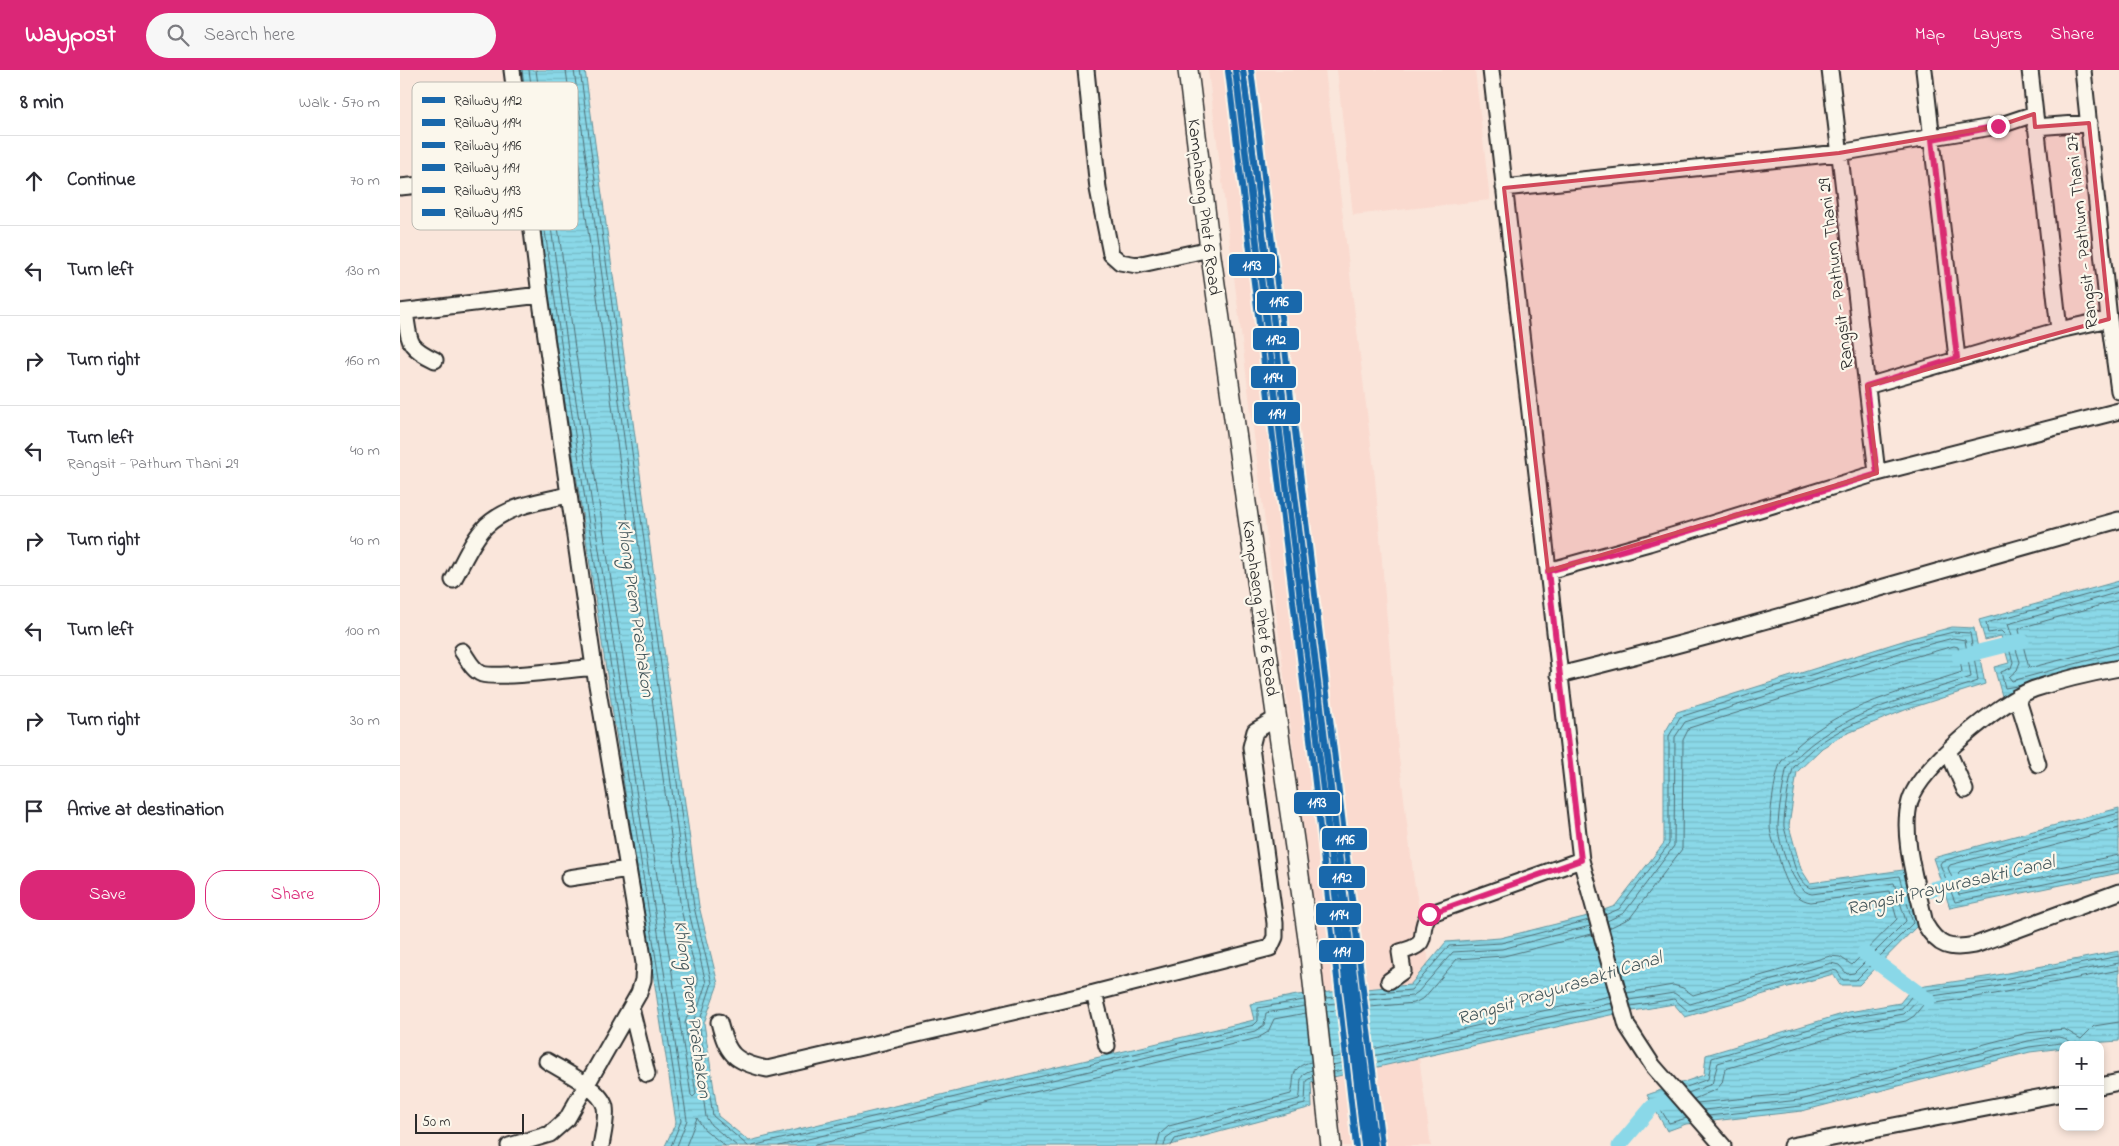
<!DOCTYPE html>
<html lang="en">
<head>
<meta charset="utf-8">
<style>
  body { margin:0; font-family:"Indie Flower",sans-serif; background:#f7f7f7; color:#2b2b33 }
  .controls { position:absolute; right:15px; bottom:15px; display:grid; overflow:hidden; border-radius:10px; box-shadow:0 2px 8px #0003 }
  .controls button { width:45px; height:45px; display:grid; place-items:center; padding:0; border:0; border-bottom:1px solid #e1e1e2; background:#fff; color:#2b2b33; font:25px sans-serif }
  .scale { position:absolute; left:15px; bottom:12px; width:109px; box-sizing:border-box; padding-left:5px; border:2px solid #2b2b2b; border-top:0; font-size:14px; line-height:18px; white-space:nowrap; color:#2b2b2b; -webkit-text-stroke:4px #fbf7ec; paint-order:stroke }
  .stop { position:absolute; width:15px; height:15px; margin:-11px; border:4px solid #db2777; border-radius:50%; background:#fff }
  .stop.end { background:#db2777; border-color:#fff; box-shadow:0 1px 5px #0008 }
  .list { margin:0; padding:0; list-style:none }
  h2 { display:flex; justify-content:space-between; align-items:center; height:65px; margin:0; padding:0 20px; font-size:21px }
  h2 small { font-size:16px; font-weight:400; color:#7c7c81 }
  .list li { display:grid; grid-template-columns:32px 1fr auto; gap:15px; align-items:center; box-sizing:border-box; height:90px; padding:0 20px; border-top:1px solid #e1e1e2 }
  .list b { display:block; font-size:19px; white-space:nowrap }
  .list p { margin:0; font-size:16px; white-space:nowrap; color:#7c7c81 }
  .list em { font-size:16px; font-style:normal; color:#7c7c81 }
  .actions { display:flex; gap:10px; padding:15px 20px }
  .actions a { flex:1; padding:11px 0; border:1px solid #db2777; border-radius:20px; text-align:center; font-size:18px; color:#db2777 }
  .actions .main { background:#db2777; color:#fff }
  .icon { flex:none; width:28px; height:28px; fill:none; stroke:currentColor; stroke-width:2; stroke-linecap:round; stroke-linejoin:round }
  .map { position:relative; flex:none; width:1719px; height:1076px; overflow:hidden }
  header { display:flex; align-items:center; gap:30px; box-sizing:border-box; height:70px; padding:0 25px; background:#db2777; color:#fff }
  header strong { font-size:24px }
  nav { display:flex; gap:28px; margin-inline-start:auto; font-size:18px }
  .search { width:350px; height:45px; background:#f7f7f7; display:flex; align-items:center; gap:12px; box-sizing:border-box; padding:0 18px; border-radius:28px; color:#7c7c81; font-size:19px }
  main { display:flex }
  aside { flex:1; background:#fff }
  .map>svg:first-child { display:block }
  .built { fill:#fadacf }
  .water { fill:url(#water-rules); stroke:#64939c }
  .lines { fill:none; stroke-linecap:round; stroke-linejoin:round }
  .shore { stroke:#517077; stroke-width:1 }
  .canal { stroke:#8ad8e8; stroke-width:15 }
  .minor-casing { stroke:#2b2b2b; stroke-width:19 }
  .major-casing { stroke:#2b2b2b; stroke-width:22 }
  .minor { stroke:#fbf7ec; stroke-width:15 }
  .major { stroke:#fbf7ec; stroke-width:19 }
  .rail-1-casing { stroke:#fbf7ec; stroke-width:10 }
  .rail-2-casing { stroke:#fbf7ec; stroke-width:10 }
  .rail-3-casing { stroke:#fbf7ec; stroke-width:10 }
  .rail-4-casing { stroke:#fbf7ec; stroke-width:10 }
  .rail-5-casing { stroke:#fbf7ec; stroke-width:10 }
  .rail-6-casing { stroke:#fbf7ec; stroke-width:10 }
  .rail-1 { stroke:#1968ab; stroke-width:6 }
  .rail-2 { stroke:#1968ab; stroke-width:6 }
  .rail-3 { stroke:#1968ab; stroke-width:6 }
  .rail-4 { stroke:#1968ab; stroke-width:6 }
  .rail-5 { stroke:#1968ab; stroke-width:6 }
  .rail-6 { stroke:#1968ab; stroke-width:6 }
  .route { stroke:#db2777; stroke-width:6 }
  .marked { fill:#d1495b; fill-opacity:0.2; stroke:#d1495b; stroke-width:4; stroke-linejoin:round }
  .labels { text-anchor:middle; stroke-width:4.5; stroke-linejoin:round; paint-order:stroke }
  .street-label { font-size:18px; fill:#2b2b2b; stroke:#fbf7ec }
  .water-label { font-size:19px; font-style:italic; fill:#43565a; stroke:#fbf7ec }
  .key { fill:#fbf7ec; stroke:#bdbab2; stroke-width:1 }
  .key-label { font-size:14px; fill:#2b2b2b }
  .line-badge { stroke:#fbf7ec; stroke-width:2 }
  .badge-label { font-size:14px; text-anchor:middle; font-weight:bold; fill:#fff }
</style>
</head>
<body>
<header>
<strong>Waypost</strong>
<div class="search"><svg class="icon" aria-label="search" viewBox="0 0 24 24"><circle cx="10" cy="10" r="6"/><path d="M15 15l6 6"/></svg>Search here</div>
<nav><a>Map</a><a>Layers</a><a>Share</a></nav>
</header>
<main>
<aside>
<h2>8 min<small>Walk · 570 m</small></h2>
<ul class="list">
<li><svg class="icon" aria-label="ahead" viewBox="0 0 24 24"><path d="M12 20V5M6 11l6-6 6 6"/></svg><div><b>Continue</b></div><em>70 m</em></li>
<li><svg class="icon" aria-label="left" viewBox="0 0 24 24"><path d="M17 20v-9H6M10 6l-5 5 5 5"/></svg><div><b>Turn left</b></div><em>130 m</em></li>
<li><svg class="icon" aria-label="right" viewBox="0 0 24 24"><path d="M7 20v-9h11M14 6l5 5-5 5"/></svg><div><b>Turn right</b></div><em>160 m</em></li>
<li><svg class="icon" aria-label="left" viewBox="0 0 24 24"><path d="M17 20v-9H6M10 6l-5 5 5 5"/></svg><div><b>Turn left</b><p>Rangsit - Pathum Thani 29</p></div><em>40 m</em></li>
<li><svg class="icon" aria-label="right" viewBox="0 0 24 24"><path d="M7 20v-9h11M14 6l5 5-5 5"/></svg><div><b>Turn right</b></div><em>40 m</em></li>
<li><svg class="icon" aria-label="left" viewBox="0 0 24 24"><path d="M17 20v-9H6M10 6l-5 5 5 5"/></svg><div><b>Turn left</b></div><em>100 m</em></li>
<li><svg class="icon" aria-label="right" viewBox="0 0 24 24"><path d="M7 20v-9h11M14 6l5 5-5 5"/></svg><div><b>Turn right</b></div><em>30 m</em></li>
<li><svg class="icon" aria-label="arrive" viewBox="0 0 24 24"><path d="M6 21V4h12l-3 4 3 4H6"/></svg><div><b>Arrive at destination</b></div></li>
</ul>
<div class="actions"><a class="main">Save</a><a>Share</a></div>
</aside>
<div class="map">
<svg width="1719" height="1076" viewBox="0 0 1719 1076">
  <defs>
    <pattern id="water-rules" width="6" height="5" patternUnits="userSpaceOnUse" patternTransform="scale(1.25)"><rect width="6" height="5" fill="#8ad8e8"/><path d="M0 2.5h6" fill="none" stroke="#77bac7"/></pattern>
  </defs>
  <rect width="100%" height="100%" fill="#fae6db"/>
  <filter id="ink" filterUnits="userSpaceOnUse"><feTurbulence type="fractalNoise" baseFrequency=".02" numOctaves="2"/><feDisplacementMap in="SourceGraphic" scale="10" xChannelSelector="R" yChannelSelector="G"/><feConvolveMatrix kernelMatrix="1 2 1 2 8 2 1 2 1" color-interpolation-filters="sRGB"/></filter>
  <g filter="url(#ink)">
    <path class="built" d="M808,0H925L975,408L998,679L1014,811L1029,892L1010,915L924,923Z
      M937,0H1075L1090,130L953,145Z
      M1019,987L1031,1076H943L935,1006Z"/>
    <path class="water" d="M117,0H185L299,836L318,914L304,953L318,1046L349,1071L854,950L850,934L897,925L1010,915L1046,872L1100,868L1184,847L1215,836L1264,773V664L1277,642L1512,568L1552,557L1574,558L1585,614L1505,640L1443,665L1422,678L1397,702L1389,756L1401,799L1410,813L1503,800L1520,853L1459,915H1440L1433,904L1285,947L1274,934L1210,945L911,1012L912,1037L767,1076H265L276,1052L157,281Z
      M1719,511V593L1602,626L1594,597L1609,593L1601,566L1585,570L1579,550Z
      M1719,738V803L1550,838L1533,788Z
      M1719,881V971L1663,975V978L1630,982L1402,1041L1286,1054L1267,1061L1247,1025L1304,1005L1306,985L1449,942L1500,933L1512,918L1592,906Z"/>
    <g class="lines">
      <path class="shore" d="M122,0L162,280L281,1051L271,1076
        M129,0L168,279L287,1050L277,1076
        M136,0L175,278L291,1025L293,1027L296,1024L285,953L298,912L281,839L166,0
        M174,0L288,838L306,913L293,953L306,1047L311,1055L337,1076
        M180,0L294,837L312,913L299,953L313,1046L348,1076
        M1719,522L1608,554L1620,592L1617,600L1609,607L1612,611L1719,582
        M1719,530L1620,558L1619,560L1629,598L1719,575
        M1623,615L1605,618L1601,602L1611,598L1613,592L1605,565L1601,561L1588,563L1586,553L1719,516
        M1719,743L1542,791L1540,794L1555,832L1719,799
        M1719,750L1550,795L1548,798L1559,825L1719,792
        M1719,758L1560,801L1558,803L1564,816L1719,785
        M1205,845L1219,839L1269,774V666L1280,647L1513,572L1553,562L1570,563L1578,611C1519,633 1436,646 1394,697C1390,703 1383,749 1384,757C1385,762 1387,767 1388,772C1392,785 1396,814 1411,818L1499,806L1513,853L1456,910H1443L1437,901L1432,900L1288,941L1274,929L1231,936
        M1207,851L1224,843L1274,776L1275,667L1285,652L1515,578L1553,568L1565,570L1571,607C1513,627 1447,640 1401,683C1395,688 1388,692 1386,700C1383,718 1379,736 1378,754C1377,770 1394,823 1412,824L1494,813L1506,851L1454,903L1447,904L1439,895L1431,893L1290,934L1274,923L1229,930
        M1209,858L1230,848L1282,779L1283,670L1289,658L1517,586L1554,576L1558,577L1562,602C1506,621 1442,634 1397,676C1392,681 1385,686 1381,692C1375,703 1370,742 1370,756C1370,765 1375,776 1378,785C1383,802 1389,829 1411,832L1489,821L1497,849L1452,895L1440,887L1430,886L1293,925L1283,918L1273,915L1227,923
        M925,928L1011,920L1049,876L1101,873L1189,850
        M926,934L1012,926L1018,922L1053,882L1102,879L1190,856
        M927,941L1014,933L1024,928L1057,889L1104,886L1192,864
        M932,988L1210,926
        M933,995L1212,933
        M933,1002L1213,939
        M1284,1018L1308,1009L1312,988L1450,947L1502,938L1515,922L1593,911L1719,886
        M1288,1023L1312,1014L1318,993L1452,953L1504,944L1519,928L1594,917L1719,893
        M1266,1024L1255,1030L1269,1053L1287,1048
        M1294,1029L1317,1019L1322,1013L1325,999L1453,961L1506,951L1514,946L1523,935L1595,924L1719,900
        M1297,1033L1398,1023L1627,963L1664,959L1681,969L1694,956L1719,952
        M1303,1040L1400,1030L1628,971C1642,969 1665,961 1673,975
        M1308,1046L1401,1036L1629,977L1661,973L1666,975
        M286,1076L297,1048L304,1059L325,1076
        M352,1076L854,955L858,951V938L904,930
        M379,1076L855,961L864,955L866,943L905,936
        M411,1076L858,968L868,962L874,949L906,943
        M757,1076L760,1064L769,1056L891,1024C896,1009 888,997 911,992
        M764,1076L766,1068L773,1063L899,1029C903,1017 895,1004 912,1000
        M771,1076L775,1069L905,1034L906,1011L913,1006"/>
      <path class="canal" d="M1559,587L1622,571
        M1506,825L1562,812
        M1464,883L1528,930
        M1219,1076L1252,1037L1273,1029"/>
      <defs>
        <path id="minor" d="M686,0L698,119L711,184L720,192L737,195L810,179
          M1091,0L1181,790L1227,956L1253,996L1323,1076
          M1430,0L1477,403
          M1524,0L1557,288
          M1630,0L1659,260
          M1683,0L1709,249L1719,321
          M1635,57L1689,53
          M0,117L124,105
          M1104,118L1439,83L1598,56L1634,44
          M0,242L140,225
          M5,242C10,272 6,276 35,290
          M1467,316L1659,260L1709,249
          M1148,501L1249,473L1477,403L1719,341
          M53,510C63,493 72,470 86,456C107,436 141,431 169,425
          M62,581C68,589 72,600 82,604C99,609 173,599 194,597
          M1719,598C1691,603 1661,610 1634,619C1601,631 1520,697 1510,731C1500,766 1518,819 1525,854C1538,877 1550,880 1575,875L1719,822
          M1159,605C1347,559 1532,502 1719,450
          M1617,627L1638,694
          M1548,681L1565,720
          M169,808L228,799
          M989,911L1003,901L1000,882C1035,873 1015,865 1029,844L1181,790
          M694,923L707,976
          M231,938L247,1004
          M319,952C327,984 334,992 367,999L694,923L870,878L875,867V853L851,677L855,661L877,648
          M147,991C163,1001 201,1019 205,1037C207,1049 203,1064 201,1076
          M1700,1016L1719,1012
          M109,1076L150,1064L167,1049L239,923L243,910L244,893L194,597L140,225L112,0
          M1391,1076L1663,1023"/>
        <path id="major" d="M788,0L810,179L909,876L931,1076"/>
      </defs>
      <use href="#minor" class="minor-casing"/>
      <use href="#major" class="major-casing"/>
      <use href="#minor" class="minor"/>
      <use href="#major" class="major"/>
      <defs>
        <path id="rail-1" d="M843,0L975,1076"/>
        <path id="rail-2" d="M836,1L967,1076"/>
        <path id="rail-3" d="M851,0L982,1075"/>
        <path id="rail-4" d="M835,0L917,668L964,1076"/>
        <path id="rail-5" d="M828,1L910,669L956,1076"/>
        <path id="rail-6" d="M843,0L924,667L971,1075"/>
      </defs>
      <use href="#rail-1" class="rail-1-casing"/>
      <use href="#rail-2" class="rail-2-casing"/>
      <use href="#rail-3" class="rail-3-casing"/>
      <use href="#rail-4" class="rail-4-casing"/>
      <use href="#rail-5" class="rail-5-casing"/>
      <use href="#rail-6" class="rail-6-casing"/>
      <use href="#rail-1" class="rail-1"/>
      <use href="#rail-2" class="rail-2"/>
      <use href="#rail-3" class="rail-3"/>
      <use href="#rail-4" class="rail-4"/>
      <use href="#rail-5" class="rail-5"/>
      <use href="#rail-6" class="rail-6"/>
    </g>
  </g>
  <g class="lines" filter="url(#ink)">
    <path class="route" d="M1029,844L1181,790L1148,501L1249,473L1477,404L1466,316L1557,288L1532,69L1598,56"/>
  </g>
  <path class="marked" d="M1634,44L1635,57L1689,53L1709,249L1467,316L1477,403L1148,501L1104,118L1439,83L1598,56Z"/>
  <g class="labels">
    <g class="street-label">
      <text transform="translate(805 137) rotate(83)" y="6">Kamphaeng Phet 6 Road</text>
      <text transform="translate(1681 162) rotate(-96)" y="6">Rangsit - Pathum Thani 27</text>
      <text transform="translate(1435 204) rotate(-97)" y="6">Rangsit - Pathum Thani 29</text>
      <text transform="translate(861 538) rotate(82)" y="6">Kamphaeng Phet 6 Road</text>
    </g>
    <g class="water-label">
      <text transform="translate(237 538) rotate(82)" y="7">Khlong Prem Prachakon</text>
      <text transform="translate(1550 814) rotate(-13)" y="7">Rangsit Prayurasakti Canal</text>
      <text transform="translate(1159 917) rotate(-17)" y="7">Rangsit Prayurasakti Canal</text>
      <text transform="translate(294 939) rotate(82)" y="7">Khlong Prem Prachakon</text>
    </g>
  </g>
  <rect x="12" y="12" width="166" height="148" rx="8" class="key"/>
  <rect x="22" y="27" width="23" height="6" fill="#1968ab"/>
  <rect x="22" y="49" width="23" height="7" fill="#1968ab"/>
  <rect x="22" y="72" width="23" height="6" fill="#1968ab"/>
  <rect x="22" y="94" width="23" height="7" fill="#1968ab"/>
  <rect x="22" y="117" width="23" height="6" fill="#1968ab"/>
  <rect x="22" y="139" width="23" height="7" fill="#1968ab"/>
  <g class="key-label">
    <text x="54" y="35">Railway 1192</text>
    <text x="54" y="57">Railway 1194</text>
    <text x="54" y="80">Railway 1196</text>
    <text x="54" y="102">Railway 1191</text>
    <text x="54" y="125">Railway 1193</text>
    <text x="54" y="147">Railway 1195</text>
  </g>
  <g class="line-badge">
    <rect x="828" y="183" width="48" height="24" rx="5" fill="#1968ab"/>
    <rect x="856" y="220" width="47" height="24" rx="5" fill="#1968ab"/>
    <rect x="852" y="257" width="48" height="24" rx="5" fill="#1968ab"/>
    <rect x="850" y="295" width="47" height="24" rx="5" fill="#1968ab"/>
    <rect x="853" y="331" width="48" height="24" rx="5" fill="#1968ab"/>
    <rect x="893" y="721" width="48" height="24" rx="5" fill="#1968ab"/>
    <rect x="921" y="757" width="47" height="24" rx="5" fill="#1968ab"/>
    <rect x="918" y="795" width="48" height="24" rx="5" fill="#1968ab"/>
    <rect x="915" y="832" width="47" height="24" rx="5" fill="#1968ab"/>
    <rect x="918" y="869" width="47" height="24" rx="5" fill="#1968ab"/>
  </g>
  <g class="badge-label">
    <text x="852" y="200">1193</text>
    <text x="879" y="236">1196</text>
    <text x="876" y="274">1192</text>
    <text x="873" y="312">1194</text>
    <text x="877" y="348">1191</text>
    <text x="917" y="737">1193</text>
    <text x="945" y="774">1196</text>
    <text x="942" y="812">1192</text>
    <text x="939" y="849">1194</text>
    <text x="942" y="886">1191</text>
  </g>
</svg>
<div class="controls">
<button>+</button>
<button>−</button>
</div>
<div class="scale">50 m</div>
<div class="stop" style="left:1029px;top:844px"></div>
<div class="stop end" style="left:1598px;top:56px"></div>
</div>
</main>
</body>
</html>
